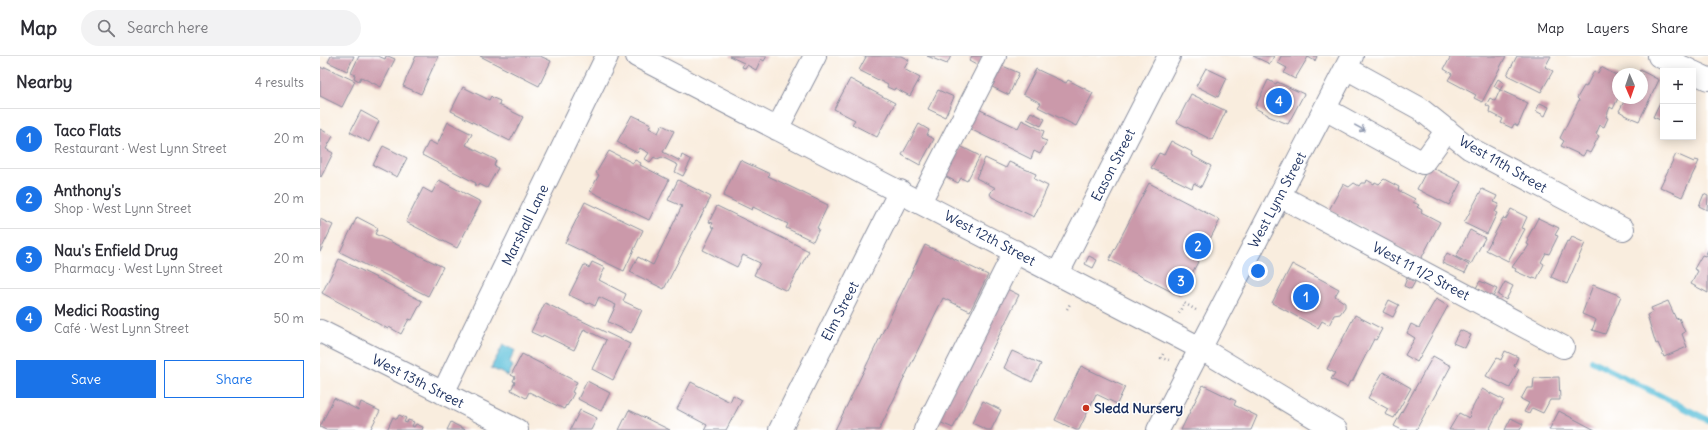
<!DOCTYPE html>
<html lang="en">
<head>
<meta charset="utf-8">
<style>
  body { margin:0; font-family:Delius,sans-serif; background:#f2f2f3; color:#2b2b33 }
  .controls { position:absolute; right:12px; top:12px; display:grid; overflow:hidden; border-radius:0px; box-shadow:0 2px 10px #0003 }
  .controls button { width:36px; height:36px; display:grid; place-items:center; padding:0; border:0; border-bottom:1px solid #e1e1e2; background:#fff; color:#2b2b33; font:20px sans-serif }
  .compass { position:absolute; left:1292px; top:12px; width:36px; height:36px; border-radius:50%; background:#fff; box-shadow:0 2px 10px #0003; rotate:178deg }
  .you { position:absolute; left:938px; top:215px; width:14px; height:14px; margin:-10px; border:3px solid #fff; border-radius:50%; background:#1a73e8; box-shadow:0 0 0 6px #1a73e833 }
  .badge { display:grid; place-items:center; width:26px; height:26px; border-radius:50%; background:#1a73e8; color:#fff; font-size:13px; font-weight:700 }
  .pin { position:absolute; translate:-50% -50%; border:2px solid #fff; box-shadow:0 1px 4px #0006 }
  .list { margin:0; padding:0; list-style:none }
  h2 { display:flex; justify-content:space-between; align-items:center; height:52px; margin:0; padding:0 16px; font-size:17px }
  h2 small { font-size:13px; font-weight:400; color:#7c7c81 }
  .list li { display:grid; grid-template-columns:26px 1fr auto; gap:12px; align-items:center; box-sizing:border-box; height:60px; padding:0 16px; border-top:1px solid #e1e1e2 }
  .list b { display:block; font-size:15px; white-space:nowrap }
  .list p { margin:0; font-size:13px; white-space:nowrap; color:#7c7c81 }
  .list em { font-size:13px; font-style:normal; color:#7c7c81 }
  .actions { display:flex; gap:8px; padding:12px 16px }
  .actions a { flex:1; padding:9px 0; border:1px solid #1a73e8; border-radius:0px; text-align:center; font-size:14px; color:#1a73e8 }
  .actions .main { background:#1a73e8; color:#fff }
  .icon { flex:none; width:22px; height:22px; fill:none; stroke:currentColor; stroke-width:2; stroke-linecap:round; stroke-linejoin:round }
  .map { position:relative; flex:none; width:1388px; height:374px; overflow:hidden }
  header { display:flex; align-items:center; gap:24px; box-sizing:border-box; height:56px; padding:0 20px; background:#fff; border-bottom:1px solid #e1e1e2 }
  header strong { font-size:19px }
  nav { display:flex; gap:22px; margin-inline-start:auto; font-size:14px }
  .search { width:280px; height:36px; background:#f2f2f3; display:flex; align-items:center; gap:10px; box-sizing:border-box; padding:0 14px; border-radius:22px; color:#7c7c81; font-size:15px }
  main { display:flex }
  aside { flex:1; background:#fff }
  .map>svg:first-child { display:block }
  .water { fill:#5cc0da; stroke:#3c789c }
  .lines { fill:none; stroke-linecap:round; stroke-linejoin:round }
  .stream { stroke:#5cc0da; stroke-width:6 }
  .building { fill:#cb99aa }
  .minor-casing { stroke:#8a8e9e; stroke-width:24 }
  .path { stroke:#8a8e9e; stroke-width:2.5; stroke-dasharray:1 3; stroke-linecap:butt }
  .minor { stroke:#fff; stroke-width:22 }
  .oneway { stroke:#8d97ae }
  .poi-dot { fill:#c8321e; stroke:#fff; stroke-width:1.5 }
  .labels { text-anchor:middle; stroke-width:3; stroke-linejoin:round; paint-order:stroke }
  .street-label { font-size:14px; fill:#1b2f5e; stroke:#fff }
  .poi-label { font-size:14px; font-weight:bold; fill:#1b2f5e; stroke:#fff; text-anchor:start }
</style>
</head>
<body>
<header>
<strong>Map</strong>
<div class="search"><svg class="icon" aria-label="search" viewBox="0 0 24 24"><circle cx="10" cy="10" r="6"/><path d="M15 15l6 6"/></svg>Search here</div>
<nav><a>Map</a><a>Layers</a><a>Share</a></nav>
</header>
<main>
<aside>
<h2>Nearby<small>4 results</small></h2>
<ul class="list">
<li><span class="badge">1</span><div><b>Taco Flats</b><p>Restaurant · West Lynn Street</p></div><em>20 m</em></li>
<li><span class="badge">2</span><div><b>Anthony's</b><p>Shop · West Lynn Street</p></div><em>20 m</em></li>
<li><span class="badge">3</span><div><b>Nau's Enfield Drug</b><p>Pharmacy · West Lynn Street</p></div><em>20 m</em></li>
<li><span class="badge">4</span><div><b>Medici Roasting</b><p>Café · West Lynn Street</p></div><em>50 m</em></li>
</ul>
<div class="actions"><a class="main">Save</a><a>Share</a></div>
</aside>
<div class="map">
<svg width="1388" height="374" viewBox="0 0 1388 374">
  <rect width="100%" height="100%" fill="#fff"/>
  <filter id="ink" filterUnits="userSpaceOnUse"><feTurbulence type="fractalNoise" baseFrequency=".025" numOctaves="2"/><feDisplacementMap in="SourceGraphic" scale="8" xChannelSelector="R" yChannelSelector="G"/><feConvolveMatrix kernelMatrix="1 2 1 2 8 2 1 2 1" color-interpolation-filters="sRGB"/></filter>
  <filter id="wash" filterUnits="userSpaceOnUse"><feTurbulence type="fractalNoise" baseFrequency=".012" numOctaves="4" result="noise"/><feDisplacementMap in="SourceGraphic" scale="16" xChannelSelector="R" yChannelSelector="G"/><feGaussianBlur stdDeviation="0.9" result="paint"/><feColorMatrix in="noise" values="0 0 0 0 0 0 0 0 0 0 0 0 0 0 0 0 0 1.4 0 .05"/><feComposite in="paint" operator="in"/></filter>
  <g filter="url(#wash)">
    <rect width="100%" height="100%" fill="#f9edde"/>
    <path class="water" d="M183,289L195,294L189,307L193,310L188,320L171,312Z"/>
    <g class="lines">
      <path class="stream" d="M1272,305L1388,364"/>
    </g>
    <g id="blocks">
      <path class="building" d="M11,0H34L27,15L8,6Z
        M39,0H58L65,3L66,0H68L75,3L61,31L41,21L39,25L34,22L35,19L31,17Z
        M96,0H118L101,38L83,30Z
        M160,0H220L231,5L219,30Z
        M409,0H447L444,5L441,3L436,14L427,9L425,12L422,11L424,7Z
        M543,0H581L589,4L584,13L600,22L590,40L575,32L574,34L567,31L568,29L539,14L546,1Z
        M607,0H631L627,8Z
        M652,0H663L658,10L649,5Z
        M933,0H954L950,8Z
        M961,0H997L995,5L988,1L975,23L964,17L967,12L958,7Z
        M1131,0H1186L1162,46L1154,42L1156,39L1128,24L1132,18L1124,13Z
        M1197,0H1231L1225,11L1233,15L1221,36L1187,19Z
        M678,8L699,17L689,39L668,29Z
        M0,11L4,13L5,11L35,25L22,51L0,40Z
        M1281,11L1298,20V42L1293,53L1290,51L1286,61L1288,62L1284,71L1280,69L1276,78L1279,80L1270,97L1266,95L1263,100L1241,90L1244,85L1240,82L1259,44L1257,42L1264,30L1266,31L1274,15L1278,17Z
        M886,12L907,22L898,41L876,30Z
        M716,13L746,27L748,24L773,37L756,70L718,51L721,47L703,38Z
        M1320,14L1339,24L1319,65L1304,59V58L1299,55L1306,42H1322V18H1318Z
        M530,23L575,47L557,81L532,68L535,64L514,53Z
        M1178,23L1184,27L1180,34L1174,30Z
        M948,24L956,28L957,26L984,38L968,68L948,60V59L935,52Z
        M143,31L169,44L171,40L173,42L180,45L179,49L203,61L190,85L131,55Z
        M618,34L634,41L625,61L608,53Z
        M1180,34L1208,47L1198,70L1194,68L1192,72L1181,67L1183,63L1169,56L1170,51L1166,49L1170,42L1175,45Z
        M871,38L906,55L892,84L857,66Z
        M1343,40V65L1333,61Z
        M1220,47L1229,51L1225,60L1216,55Z
        M654,51L698,72L702,64L724,75L721,83L727,85L720,98L714,95L711,103L644,70Z
        M41,55L59,65L49,86L30,76Z
        M711,56L725,63L721,70L707,63Z
        M312,59L331,68L329,72L338,77L342,69L354,75L343,96L360,105L362,99L371,104L363,120L355,116L358,109L342,101L337,103L334,101L330,106L325,103L329,97L320,92L317,97L297,86Z
        M128,66L152,78L146,89L176,104L174,110L178,112L167,132L159,128L158,130L155,129L156,127L102,99L109,85L117,89Z
        M599,68L609,74L607,79L614,83L600,109L582,99Z
        M0,73L13,80L6,93L13,97L1,121L0,120Z
        M851,85L872,96L871,99L891,110L881,131L874,127L872,132L831,112L839,97L844,99Z
        M63,90L87,102L77,121L53,109Z
        M640,90L660,100L647,125L641,122L638,127L625,120Z
        M289,95L313,107L315,104L321,107L320,109L349,124L329,164L270,135L279,119L276,117Z
        M1356,98L1374,106L1375,104L1379,105L1362,141L1340,131Z
        M665,102L686,112L689,106L716,118L714,123L728,130L714,161L672,141L670,138L673,133L676,132L656,122Z
        M420,104L450,118L448,120L508,149L497,172L499,173L493,185L466,172L468,168L433,151L432,154L403,140Z
        M1109,110L1141,126L1129,149L1097,133Z
        M1064,123L1079,131L1078,134L1095,143L1093,146L1099,149L1097,151L1102,154L1101,156L1120,166L1101,203L1009,154L1023,128L1029,131L1034,127L1039,130L1041,127H1046L1047,124L1054,128L1055,126L1059,128Z
        M119,124L161,146L137,192L86,166L103,132L112,137Z
        M358,124L391,141L344,233L310,216L318,201L333,209L362,150L348,144Z
        M829,127L900,164L860,240L789,204Z
        M1162,133L1177,140L1174,146L1179,148L1175,156L1177,157L1167,178L1144,167Z
        M1384,138L1388,140L1387,154L1379,150Z
        M265,146L323,174L304,215L245,187Z
        M397,150L489,195L467,235L434,219L440,207L423,199L417,211L383,194L394,172L391,170L393,167L389,166Z
        M1191,153L1207,161L1202,172L1205,173L1188,205L1166,194L1183,162L1186,163Z
        M37,161L58,172L55,178L123,211L108,240L20,196Z
        M1218,162L1239,172L1235,179L1238,180L1229,198L1226,197L1221,206L1224,208L1217,223L1213,222V223L1195,215L1196,213L1192,211L1202,197H1204L1209,189L1207,188L1209,184L1207,183Z
        M0,163L13,169L0,196Z
        M1150,174L1165,182L1151,208L1136,201Z
        M1252,181L1265,187L1247,228L1231,221L1247,185L1249,186Z
        M605,189L668,219L650,255L623,242L559,374H515Z
        M1388,194V237L1371,228L1378,215L1374,213L1382,199L1385,200Z
        M1127,197L1149,209L1145,217L1122,207Z
        M769,200L777,204L773,212L765,208Z
        M19,203L102,245L92,264L89,263L81,278L69,271L68,273L2,237Z
        M272,206L285,212L279,224L306,238L303,245L322,254L311,277L288,266L296,249L279,241L275,250L269,247L268,248L249,239L264,209L269,212Z
        M972,208L1019,233L1015,240L1025,247V251L1020,258L1014,259L1009,269L1002,265L998,272L952,247Z
        M1087,222L1095,226L1091,233L1084,230Z
        M1160,225L1177,233L1173,241L1156,232Z
        M1185,226L1193,230L1186,244L1178,239Z
        M1273,229L1301,240L1285,278L1272,274L1276,264L1262,258Z
        M683,231L699,239L633,372L617,365Z
        M1116,243L1128,250L1097,306L1085,299L1095,282L1087,277L1091,268L1099,272Z
        M1069,244L1079,249L1073,261L1063,256Z
        M1348,245L1356,263L1359,262L1365,276L1362,278L1367,291L1344,301L1338,287L1336,288L1327,259L1333,256L1331,252Z
        M225,247L310,288L293,324L272,313L286,284L264,273L254,294L223,279L222,281L211,276Z
        M1035,259L1062,273L1056,284L1054,283L1032,326L1030,325L1027,331L1011,323L1015,317L1007,313Z
        M1140,274L1151,279L1145,292L1133,287Z
        M692,295L721,308L712,326L684,312Z
        M1185,295L1198,301L1194,310L1199,313L1190,332L1166,320L1177,302L1181,304Z
        M202,298L257,326L252,336L254,337L247,350L246,349L244,353L209,336L206,342L191,334L195,326L193,325L195,321L191,319Z
        M1113,300L1131,310L1096,374H1082L1074,370Z
        M761,310L805,331L797,348L776,338L759,374H756L735,364Z
        M1063,316L1091,332L1074,362L1065,358L1068,353L1048,342Z
        M1239,321L1240,344H1230L1223,357L1212,352L1209,358L1204,356L1209,347L1201,343L1207,332H1213L1214,322Z
        M267,325L290,337L281,355L258,343Z
        M371,326L410,346L413,339L422,344L406,374H386L385,373L387,369L357,353Z
        M883,329L916,345L914,349L937,360L931,374H861Z
        M1162,333L1184,344L1169,374H1129L1139,357L1149,362L1151,360L1149,359Z
        M14,342L38,354L41,346L60,355L50,374H6L0,371Z
        M663,345L681,354L671,374H667L652,367Z
        M260,354L277,362L271,374H250Z
        M309,354L350,374H299Z
        M1239,355L1275,374H1229Z
        M79,359L86,362L84,366L87,367L88,364L94,366L92,370L94,371L96,368L103,371L102,374H67L73,361L77,363Z
        M1191,362L1203,368L1200,374H1185Z
        M131,366L134,368L146,374H127Z"/>
    </g>
  </g>
  <g filter="url(#ink)">
    <use href="#blocks" fill-opacity="0" stroke="#8a8e9e" stroke-width="1"/>
    <g class="lines">
      <defs>
        <path id="minor" d="M317,0L880,292L1016,374
          M1339,0L1371,15
          M1026,12L1099,52L1149,92L1303,173
          M1373,16L1388,23
          M1005,53L1103,107L1127,74
          M457,73L495,0
          M960,140L1243,291
          M600,146L675,0
          M738,217L849,0
          M0,275L197,374
          M123,337L287,0
          M460,374L580,135
          M605,374L695,195
          M838,374L1032,0"/>
      </defs>
      <use href="#minor" class="minor-casing"/>
      <path class="path" d="M747,253L750,248
        M859,257L864,247L876,254
        M843,298L841,302L849,304"/>
      <use href="#minor" class="minor"/>
    </g>
    <defs><path id="oneway-shaft" d="M-6 0H5M1.5-3L5.5 0L1.5 3" fill="none" stroke-width="1.6" stroke-linecap="round" stroke-linejoin="round"/></defs>
    <use class="oneway" href="#oneway-shaft" transform="translate(1040 72) rotate(29)"/>
  </g>
  <circle class="poi-dot" cx="766" cy="352" r="4"/>
  <g class="labels">
    <g class="street-label">
      <text transform="translate(1183 108) rotate(30)" y="5">West 11th Street</text>
      <text transform="translate(793 109) rotate(-63)" y="5">Eason Street</text>
      <text transform="translate(957 144) rotate(-62)" y="5">West Lynn Street</text>
      <text transform="translate(205 169) rotate(-64)" y="5">Marshall Lane</text>
      <text transform="translate(670 182) rotate(28)" y="5">West 12th Street</text>
      <text transform="translate(1101 215) rotate(28)" y="5">West 11 1/2 Street</text>
      <text transform="translate(520 255) rotate(-63)" y="5">Elm Street</text>
      <text transform="translate(98 325) rotate(27)" y="5">West 13th Street</text>
    </g>
    <g class="poi-label">
      <text x="774" y="357">Sledd Nursery</text>
    </g>
  </g>
</svg>
<div class="controls">
<button>+</button>
<button>−</button>
</div>
<svg class="compass" viewBox="-18 -18 36 36"><path d="M0-13l5 13h-10z" fill="#e53935"/><path d="M0 13l5-13h-10z" fill="#7c7c81"/></svg>
<div class="you"></div>
<div class="pin badge" style="left:986px;top:241px">1</div>
<div class="pin badge" style="left:878px;top:190px">2</div>
<div class="pin badge" style="left:861px;top:225px">3</div>
<div class="pin badge" style="left:959px;top:45px">4</div>
</div>
</main>
</body>
</html>
